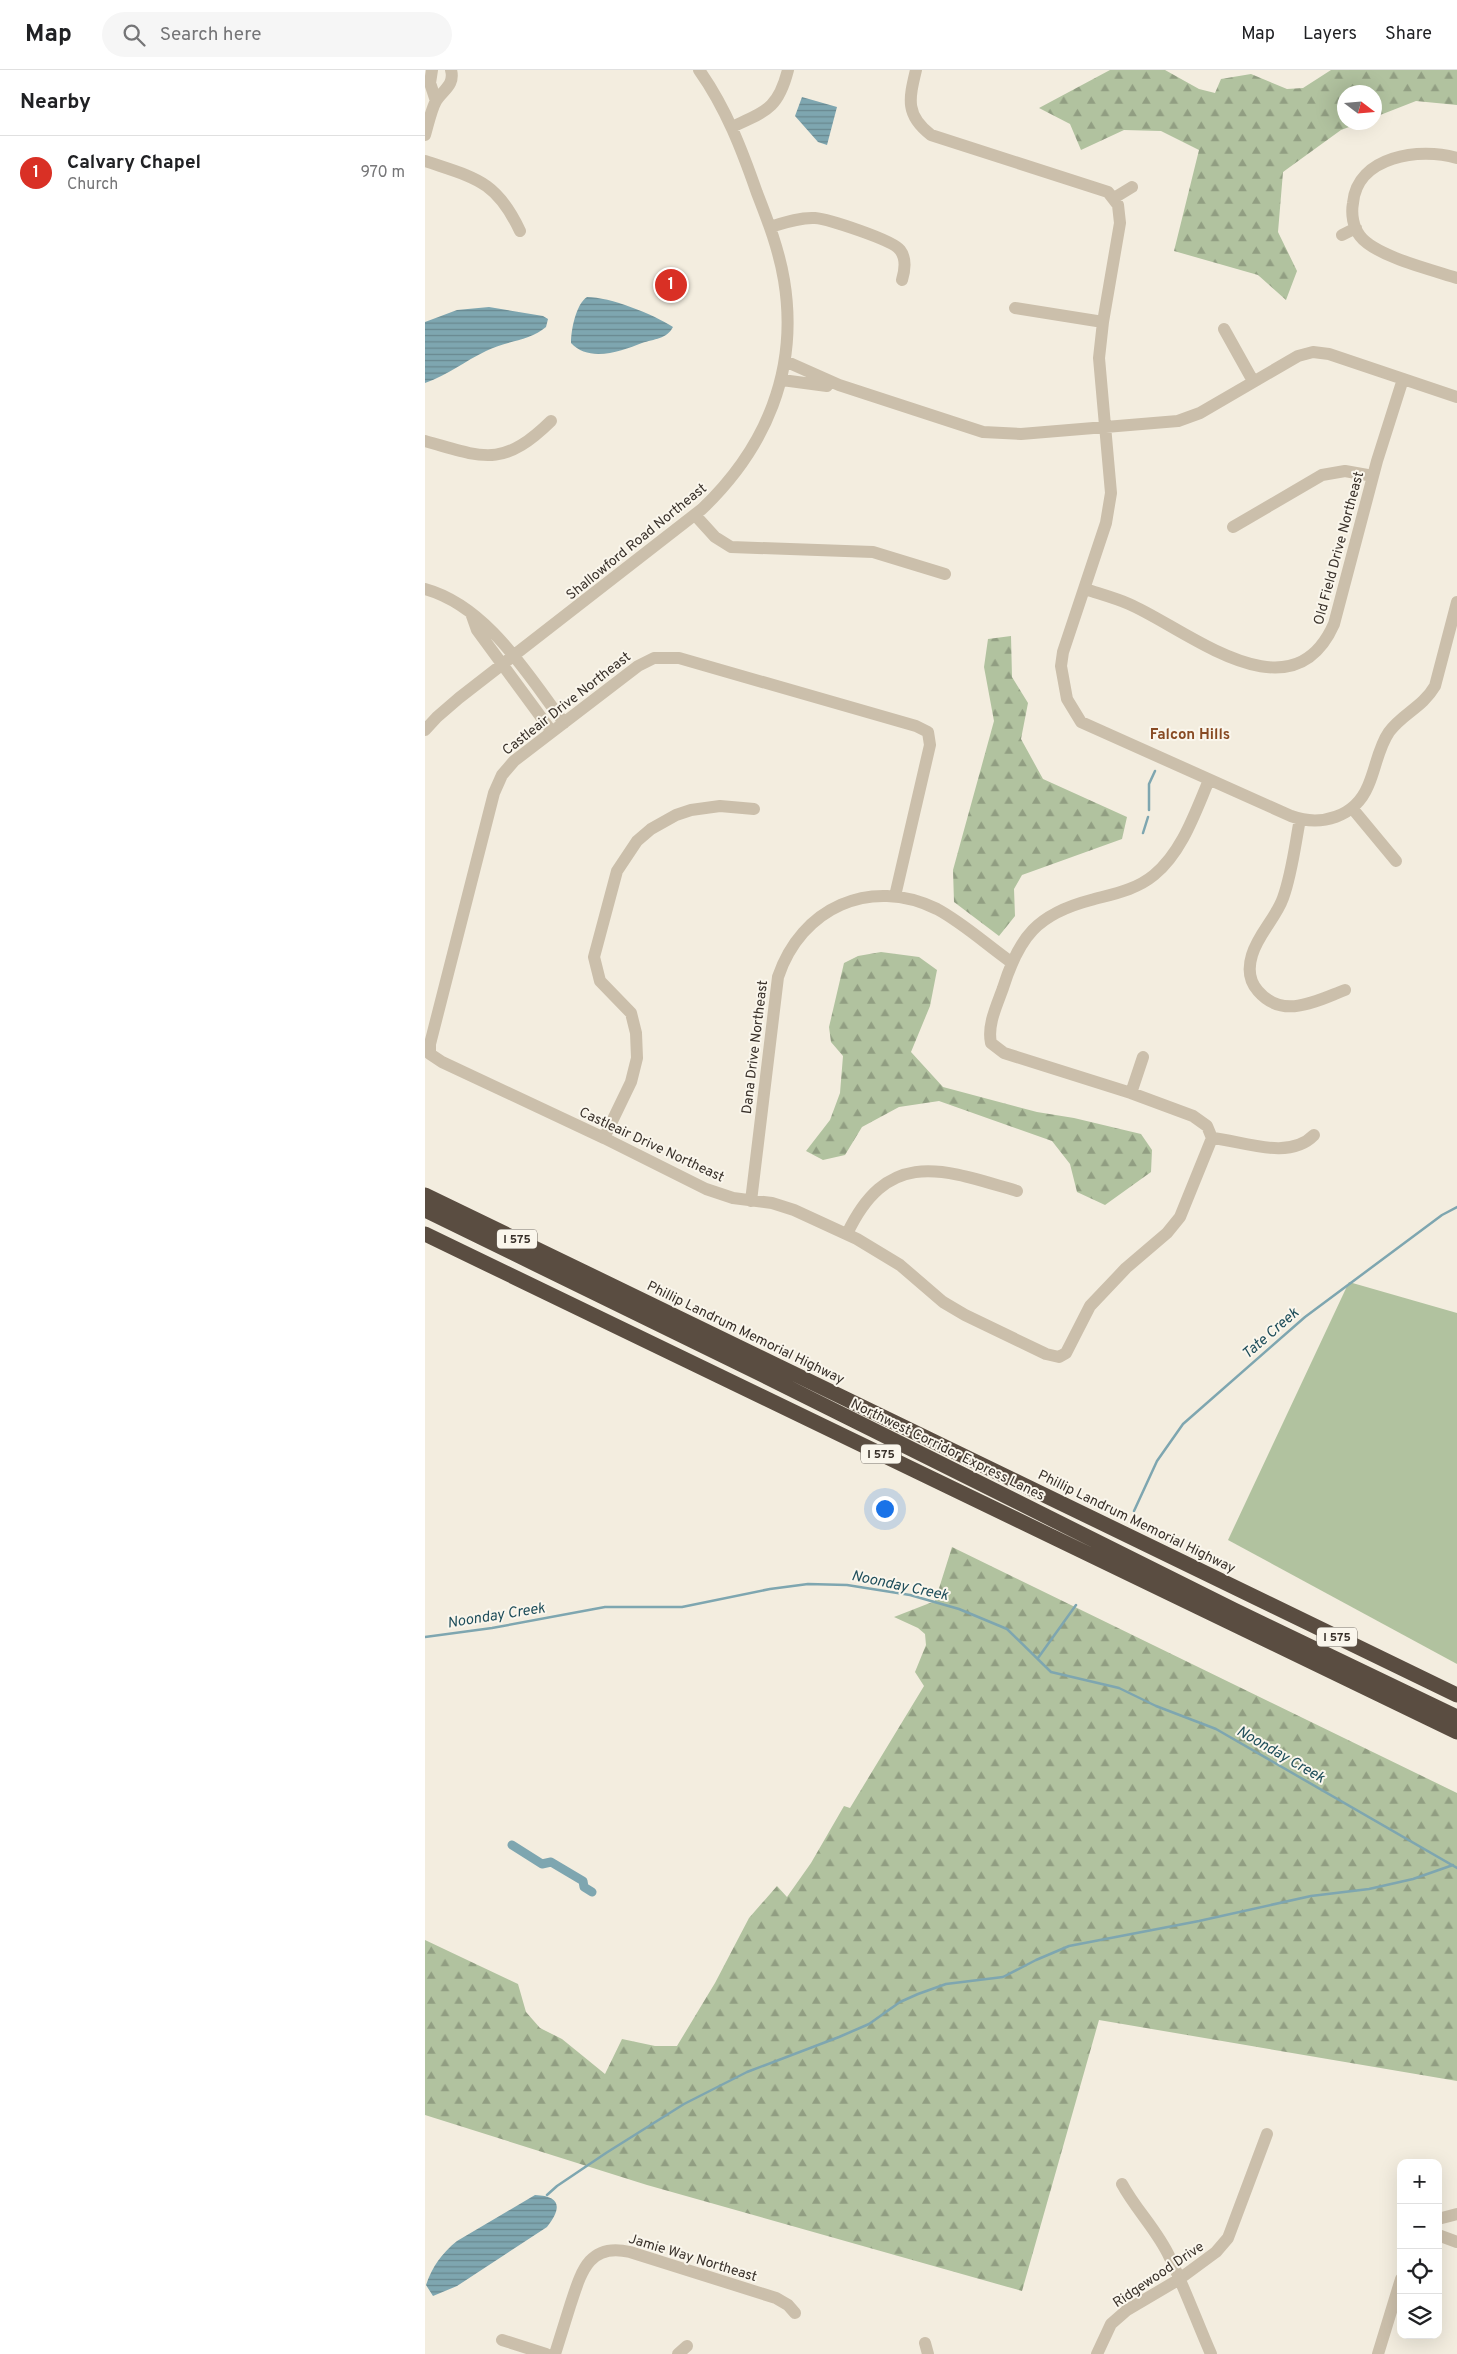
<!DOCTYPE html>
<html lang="en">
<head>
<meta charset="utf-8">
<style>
  body { margin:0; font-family:Overpass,sans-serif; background:#f6f6f6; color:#202124 }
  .controls { position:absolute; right:15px; bottom:15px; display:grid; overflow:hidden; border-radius:10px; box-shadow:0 5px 20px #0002 }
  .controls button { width:45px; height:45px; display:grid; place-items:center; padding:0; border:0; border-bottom:1px solid #e0e0e0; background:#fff; color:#202124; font:25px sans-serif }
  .compass { position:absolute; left:912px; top:15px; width:45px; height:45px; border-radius:50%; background:#fff; box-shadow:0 5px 20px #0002; rotate:106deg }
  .you { position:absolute; left:459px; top:1438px; width:18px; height:18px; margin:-12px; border:4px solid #fff; border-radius:50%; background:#1a73e8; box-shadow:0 0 0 8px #1a73e833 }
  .badge { display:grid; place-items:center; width:32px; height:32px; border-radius:50%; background:#d93025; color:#fff; font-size:16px; font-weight:700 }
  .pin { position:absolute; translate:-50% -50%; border:2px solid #fff; box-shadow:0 1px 5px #0006 }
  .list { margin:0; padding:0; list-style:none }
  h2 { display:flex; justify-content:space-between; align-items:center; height:65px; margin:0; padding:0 20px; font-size:21px }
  h2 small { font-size:16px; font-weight:400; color:#757577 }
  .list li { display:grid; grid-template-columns:32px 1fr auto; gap:15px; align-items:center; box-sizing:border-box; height:75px; padding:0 20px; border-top:1px solid #e0e0e0 }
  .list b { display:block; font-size:19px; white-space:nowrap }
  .list p { margin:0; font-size:16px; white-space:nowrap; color:#757577 }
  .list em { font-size:16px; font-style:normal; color:#757577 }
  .icon { flex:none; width:28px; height:28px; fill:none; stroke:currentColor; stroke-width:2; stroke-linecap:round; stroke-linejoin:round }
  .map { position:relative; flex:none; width:1032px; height:2284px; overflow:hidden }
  header { display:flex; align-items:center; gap:30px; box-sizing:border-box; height:70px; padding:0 25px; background:#fff; border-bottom:1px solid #e0e0e0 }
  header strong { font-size:24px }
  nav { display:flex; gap:28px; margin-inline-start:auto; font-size:18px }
  .search { width:350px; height:45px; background:#f6f6f6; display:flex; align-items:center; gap:12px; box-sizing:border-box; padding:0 18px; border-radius:28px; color:#757577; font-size:19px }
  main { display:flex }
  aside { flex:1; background:#fff }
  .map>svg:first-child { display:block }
  .green { fill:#b1c29f }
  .forest { fill:url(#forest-firs) }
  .water { fill:url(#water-rules) }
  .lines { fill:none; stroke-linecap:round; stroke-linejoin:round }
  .stream { stroke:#7ea6b0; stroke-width:2.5 }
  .canal { stroke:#7ea6b0; stroke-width:9 }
  .minor { stroke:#cbbfab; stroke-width:12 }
  .highway { stroke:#5a4d41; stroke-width:15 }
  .labels { text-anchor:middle; stroke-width:4; stroke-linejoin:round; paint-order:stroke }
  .shield { fill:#faf6ec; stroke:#736c64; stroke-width:1 }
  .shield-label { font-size:12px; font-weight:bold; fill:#39312a }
  .street-label { font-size:14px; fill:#39312a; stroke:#faf6ec }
  .neighbourhood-label { font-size:15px; font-weight:bold; fill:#884a23; stroke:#faf6ec }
  .water-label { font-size:15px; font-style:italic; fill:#1f4e5b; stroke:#faf6ec }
</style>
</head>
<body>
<header>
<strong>Map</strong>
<div class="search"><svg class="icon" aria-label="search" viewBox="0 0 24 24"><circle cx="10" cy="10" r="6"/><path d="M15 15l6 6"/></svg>Search here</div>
<nav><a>Map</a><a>Layers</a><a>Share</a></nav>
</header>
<main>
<aside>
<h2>Nearby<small></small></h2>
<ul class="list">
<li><span class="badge">1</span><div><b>Calvary Chapel</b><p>Church</p></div><em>970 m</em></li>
</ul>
</aside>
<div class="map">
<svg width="1032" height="2284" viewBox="0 0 1032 2284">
  <defs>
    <pattern id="forest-firs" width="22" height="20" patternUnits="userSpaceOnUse" patternTransform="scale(1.25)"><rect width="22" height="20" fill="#b1c29f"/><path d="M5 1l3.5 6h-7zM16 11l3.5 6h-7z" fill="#919e82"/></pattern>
    <pattern id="water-rules" width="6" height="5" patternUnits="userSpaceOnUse" patternTransform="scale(1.25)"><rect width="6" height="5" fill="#7ea6b0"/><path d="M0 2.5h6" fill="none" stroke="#68888f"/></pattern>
  </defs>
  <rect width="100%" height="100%" fill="#f3eddf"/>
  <path class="green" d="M924,1212L1032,1243V1594L803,1470Z"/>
  <path class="forest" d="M685,0H740L774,19L790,23L796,9L826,4L862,19L878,18L906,0H1032V35L991,31L950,47L949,22H919V52L935,53L916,60L858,102L853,162L872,201L861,230L833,205L749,181L774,80L736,61L699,60L656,80L645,54L614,38Z
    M586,566L587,607L603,633L596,669L618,709L702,747L697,769L597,805L589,819L590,846L574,866L529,832L528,800L569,651L559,597L563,569Z
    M456,882L494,887L512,900L505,936L486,982L518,1017L612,1042L649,1048L716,1064L727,1080L726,1102L680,1135L652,1122L645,1094L627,1071L514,1031L474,1037L437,1057L420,1085L398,1090L381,1081L405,1050L415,1023L418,986L406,972L404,957L419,893L433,886Z
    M527,1477L1032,1723V2011L674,1950L597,2221L222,2115L0,2045V1870L93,1914L101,1942L115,1958L137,1969L180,2004L197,1969L230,1976H252L290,1913L324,1848L352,1816L362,1827L386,1793L419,1736L425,1738L499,1616L490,1602L501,1575L500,1564L493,1558L469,1547L510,1531Z"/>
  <path class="water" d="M377,27L412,37L402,75L393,72L370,46Z
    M162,227C185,227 228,244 248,257C242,269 229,269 217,273C197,281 164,293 146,273C146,260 151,234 162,227Z
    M64,237L118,246L123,249L121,257C105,271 80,271 61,281C40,291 23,305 0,313V252L32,240Z
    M110,2125C136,2126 137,2138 122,2157L32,2216L8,2226L1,2215C7,2197 17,2183 32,2171Z"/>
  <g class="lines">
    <path class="stream" d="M724,740V714L730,701
      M718,763L723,747
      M709,1441L732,1391L758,1354L880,1247L1017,1145L1032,1137
      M0,1567L67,1558L180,1537H257L345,1519L383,1514L422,1515L485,1525L534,1539L582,1559L626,1602L694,1618L731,1636L791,1659L1032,1798
      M613,1588L651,1535
      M122,2125L132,2116L181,2083L259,2034L322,2002L414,1967L444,1954L475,1932L493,1924L521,1914L578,1907L611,1890L644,1876L774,1851L886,1826L944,1819L988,1809L1028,1795"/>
    <path class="canal" d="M87,1775L117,1794L126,1792L158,1811L159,1817L167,1822"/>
    <path class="minor" d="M7,0L5,13L11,31
      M491,0C484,29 480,45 506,65L683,122L693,135L695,153L678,252L674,288L686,423L681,453L638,582L636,596L642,629L656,652L866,746C896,757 930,747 943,716C951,698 953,678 964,662C978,643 997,638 1010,616L1032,532
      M307,57C341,41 353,39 363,0
      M0,65C3,55 6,40 11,31C18,20 30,15 26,0
      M1032,88C995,77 932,86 928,133C926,144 928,157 935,166C950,186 1007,200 1032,208
      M0,91C50,108 71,110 95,161
      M689,128L707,117
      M345,157C358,153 375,147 390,148C403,149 468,170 475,180C482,189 480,200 477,210
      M917,165L931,158
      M590,238L678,252
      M799,259L828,311
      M360,291L414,315L558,362L596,364L753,351L775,343L873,286L888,282L904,284L1032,327
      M357,310L402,316
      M0,371C59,388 78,398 126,351
      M270,445L290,467L306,477L448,482L520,504
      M808,457L897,405L920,401L948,406
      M0,519C62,536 102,604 139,653
      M660,519C675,524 690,528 704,534C762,559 866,651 909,554L952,391L978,309
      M46,543L52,560L127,662
      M0,660L12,647L34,628L277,439C341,378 374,300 359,210C354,180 343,151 332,123C317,80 301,38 274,0
      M927,738L971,791
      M875,749C870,775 867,803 858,828C851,848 833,864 827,885C823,898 824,911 833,921C858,950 891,931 920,920
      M470,826L505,675L503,662L491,656L254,588H229L213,596L89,691L77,705L69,723L5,974V984L17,992L179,1068L281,1119L308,1128L347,1133L369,1140L432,1169L475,1195L518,1232L540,1245L621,1284L634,1287L641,1283L665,1236L701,1198L742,1163L755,1147L787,1068L782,1056L768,1046L706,1023L579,983L566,973C562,955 572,935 578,918C594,867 612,844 666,830C688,824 711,820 729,805C757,782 770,743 784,710
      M706,1023L718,987
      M179,1068L206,1012L212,988L211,963L206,943L175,911L169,887L192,801L212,771L226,759L251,745L266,740L295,736L329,739
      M787,1068C818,1071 864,1091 889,1065
      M326,1131L353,907C376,838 445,806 512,839C538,853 562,875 586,892
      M422,1164C463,1077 518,1099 592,1121
      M697,2114C711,2140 733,2161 745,2188C760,2219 772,2252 786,2284
      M1013,2149L1032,2144
      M1013,2165L1032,2172
      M77,2270L121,2284
      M500,2273L503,2284
      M130,2284C135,2268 140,2252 145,2236C156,2203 163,2172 205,2182L351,2228L363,2235L370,2243
      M253,2284L262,2276
      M672,2284L686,2254L702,2240L753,2210L791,2182L803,2168L842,2064
      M953,2284L976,2209"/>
    <path class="highway" d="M0,1125L1032,1625
      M0,1140L340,1306L809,1540L1032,1647
      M0,1164L1032,1662"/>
  </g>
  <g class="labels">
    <g class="shield">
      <rect x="72" y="1159.5" width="40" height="19" rx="4"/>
      <rect x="436" y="1374.5" width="40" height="19" rx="4"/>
      <rect x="892" y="1557.5" width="40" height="19" rx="4"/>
    </g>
    <g class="shield-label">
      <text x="92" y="1173">I 575</text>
      <text x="456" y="1388">I 575</text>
      <text x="912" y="1571">I 575</text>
    </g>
    <g class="street-label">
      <text transform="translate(211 471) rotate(-39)" y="5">Shallowford Road Northeast</text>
      <text transform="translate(913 478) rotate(-75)" y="5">Old Field Drive Northeast</text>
      <text transform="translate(141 633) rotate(-38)" y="5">Castleair Drive Northeast</text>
      <text transform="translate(329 977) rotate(-83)" y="5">Dana Drive Northeast</text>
      <text transform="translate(227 1074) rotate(25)" y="5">Castleair Drive Northeast</text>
      <text transform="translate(321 1262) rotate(26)" y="5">Phillip Landrum Memorial Highway</text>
      <text transform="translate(523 1379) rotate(26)" y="5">Northwest Corridor Express Lanes</text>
      <text transform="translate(712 1451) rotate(26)" y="5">Phillip Landrum Memorial Highway</text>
      <text transform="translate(268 2187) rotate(17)" y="5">Jamie Way Northeast</text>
      <text transform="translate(733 2204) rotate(-34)" y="5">Ridgewood Drive</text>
    </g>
    <g class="neighbourhood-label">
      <text x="765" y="669">Falcon Hills</text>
    </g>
    <g class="water-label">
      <text transform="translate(845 1263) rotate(-41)" y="5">Tate Creek</text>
      <text transform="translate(475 1515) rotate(12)" y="5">Noonday Creek</text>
      <text transform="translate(71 1545) rotate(-9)" y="5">Noonday Creek</text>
      <text transform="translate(856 1684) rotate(30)" y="5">Noonday Creek</text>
    </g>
  </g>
</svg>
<div class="controls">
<button>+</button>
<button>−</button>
<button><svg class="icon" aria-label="locate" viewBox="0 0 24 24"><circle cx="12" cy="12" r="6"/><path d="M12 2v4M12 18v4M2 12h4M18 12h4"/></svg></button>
<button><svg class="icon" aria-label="layers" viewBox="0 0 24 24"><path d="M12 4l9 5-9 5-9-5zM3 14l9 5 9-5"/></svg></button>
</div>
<svg class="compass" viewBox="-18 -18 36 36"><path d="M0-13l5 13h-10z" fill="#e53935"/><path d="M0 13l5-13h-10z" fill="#757577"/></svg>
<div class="you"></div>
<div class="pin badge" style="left:246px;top:215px">1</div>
</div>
</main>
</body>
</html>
